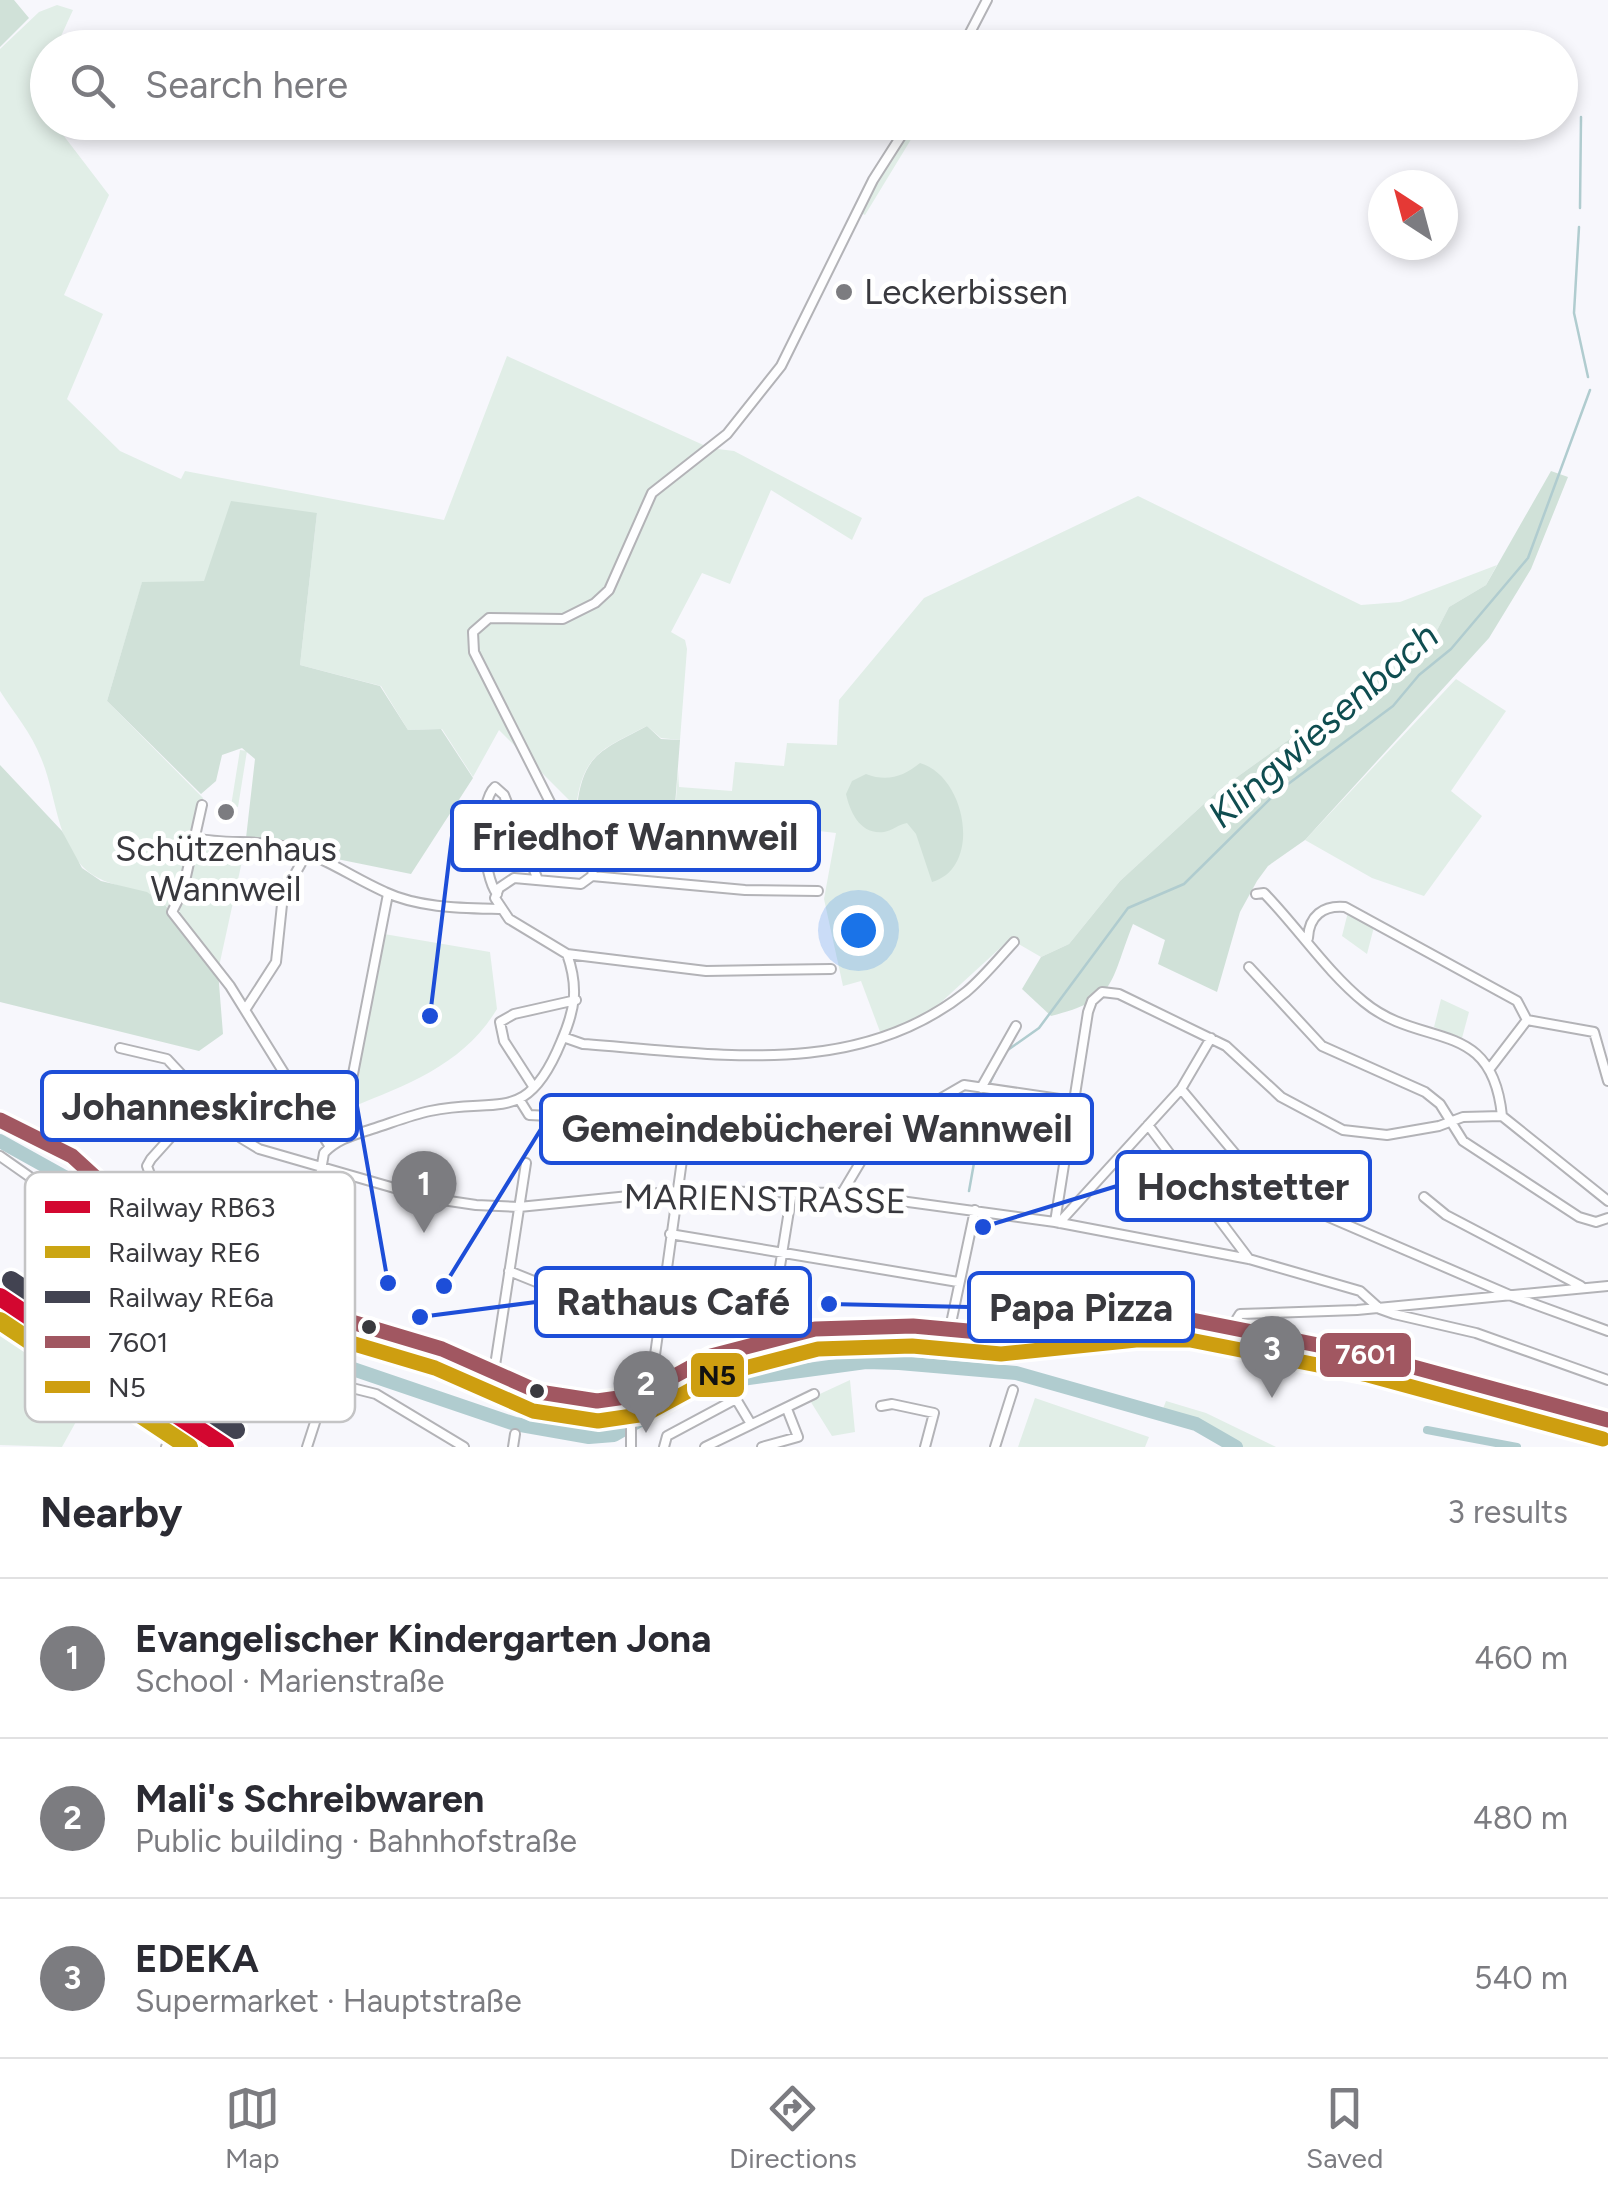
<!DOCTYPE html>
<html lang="en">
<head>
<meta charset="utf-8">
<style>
  body { margin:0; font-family:Figtree,sans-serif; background:#f2f2f3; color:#2b2b33 }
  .compass { position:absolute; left:1368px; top:170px; width:90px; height:90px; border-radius:50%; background:#fff; box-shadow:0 5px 15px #0003; rotate:324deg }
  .you { position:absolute; left:858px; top:930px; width:35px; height:35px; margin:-25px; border:8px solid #fff; border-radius:50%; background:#1a73e8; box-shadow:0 0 0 15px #1a73e833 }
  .badge { display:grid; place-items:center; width:65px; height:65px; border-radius:50%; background:#7c7c80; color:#fff; font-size:32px; font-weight:700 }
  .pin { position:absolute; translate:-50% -82px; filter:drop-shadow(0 2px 5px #0008) }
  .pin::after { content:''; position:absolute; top:52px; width:35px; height:30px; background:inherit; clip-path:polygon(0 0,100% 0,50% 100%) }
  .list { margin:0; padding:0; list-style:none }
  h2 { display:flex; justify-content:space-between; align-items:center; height:130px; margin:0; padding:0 40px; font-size:42px }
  h2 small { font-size:32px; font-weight:400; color:#7c7c81 }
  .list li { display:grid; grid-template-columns:65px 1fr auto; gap:30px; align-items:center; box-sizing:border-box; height:160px; padding:0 40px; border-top:2px solid #e1e1e2 }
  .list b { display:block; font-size:38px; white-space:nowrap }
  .list p { margin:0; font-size:32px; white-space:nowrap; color:#7c7c81 }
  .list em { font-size:32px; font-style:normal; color:#7c7c81 }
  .icon { flex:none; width:55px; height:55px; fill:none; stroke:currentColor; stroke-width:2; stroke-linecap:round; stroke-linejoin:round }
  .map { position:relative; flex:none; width:1608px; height:1447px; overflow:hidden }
  .search { position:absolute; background:#fff; box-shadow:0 5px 15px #0003; left:30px; right:30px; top:30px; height:110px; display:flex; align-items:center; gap:25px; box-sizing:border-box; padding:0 35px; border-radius:55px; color:#7c7c81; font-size:38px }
  .sheet { height:610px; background:#fff }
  nav { display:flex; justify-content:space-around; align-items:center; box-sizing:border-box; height:140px; border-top:2px solid #e1e1e2; background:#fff; font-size:28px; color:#7c7c81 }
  nav a { display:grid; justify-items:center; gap:5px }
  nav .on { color:#7c7c80 }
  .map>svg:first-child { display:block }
  .green { fill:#e1eee7 }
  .forest { fill:#d0e1d8 }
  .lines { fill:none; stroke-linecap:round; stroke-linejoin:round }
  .stream { stroke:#b0cccf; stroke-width:2.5 }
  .canal { stroke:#b0cccf; stroke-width:8 }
  .river { stroke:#b0cccf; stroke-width:14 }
  .minor-casing { stroke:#b3b3b7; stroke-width:12 }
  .major-casing { stroke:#bcb4b2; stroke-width:14 }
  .minor { stroke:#fefeff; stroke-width:8 }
  .major { stroke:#efebe8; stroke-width:9 }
  .bus-1-casing { stroke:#fff; stroke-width:22 }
  .bus-2-casing { stroke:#fff; stroke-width:22 }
  .bus-1 { stroke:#a15761; stroke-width:15 }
  .bus-2 { stroke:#ce9e10; stroke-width:15 }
  .rail-1-casing { stroke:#fff; stroke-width:25 }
  .rail-2-casing { stroke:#fff; stroke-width:25 }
  .rail-3-casing { stroke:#fff; stroke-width:25 }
  .rail-1 { stroke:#d30730; stroke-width:18 }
  .rail-2 { stroke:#cba513; stroke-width:18 }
  .rail-3 { stroke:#424351; stroke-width:18 }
  .poi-dot { fill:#7c7c80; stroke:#fff; stroke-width:4 }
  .bus-dot { fill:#39393e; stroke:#fff; stroke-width:4 }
  .labels { text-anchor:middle; stroke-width:10; stroke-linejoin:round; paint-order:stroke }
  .poi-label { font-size:35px; fill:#39393e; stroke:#fff; text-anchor:start }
  .street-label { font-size:35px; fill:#39393e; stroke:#fff }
  .water-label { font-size:38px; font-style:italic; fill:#0f4d50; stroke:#fff }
  .key { fill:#fff; stroke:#c4c4c5; stroke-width:2.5 }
  .key-label { font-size:28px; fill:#39393e }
  .leader { fill:none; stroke:#1d4ed8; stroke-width:4 }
  .callout-dot { fill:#1d4ed8; stroke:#fff; stroke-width:4 }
  .callout { fill:#fff; stroke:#1d4ed8; stroke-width:4 }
  .callout-label { font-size:38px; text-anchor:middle; font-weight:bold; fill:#39393e }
  .line-badge { stroke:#fff; stroke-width:4 }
  .badge-label { font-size:28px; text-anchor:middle; font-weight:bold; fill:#fff }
  .pale-badge-label { font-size:28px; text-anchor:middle; font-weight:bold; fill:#111 }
</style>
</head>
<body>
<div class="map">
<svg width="1608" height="1447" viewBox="0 0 1608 1447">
  <rect width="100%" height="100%" fill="#f7f7fc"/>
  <path class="green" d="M57,5L73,10L56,47L48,48L47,65L34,95L47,113L48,122L54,123L109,195L64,295L103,314L67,399L120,451L181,479L185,471L444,520L507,356L710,448L734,451L862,518L852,540L771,490L730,584L702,573L671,632L685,640L687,649L680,740L661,738L647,726C602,749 583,754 576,807L499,730L473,777L442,729L408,730L381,686L300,665L317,513L204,581L142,583L107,701L203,798L183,888L172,912C148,883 109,893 83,867C56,839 56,793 41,758C32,734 14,713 0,691V49L39,12Z
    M910,123H921L865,215L857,211Z
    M1138,496L1361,605L1400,602L1497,565L1486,585L1449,607L1433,638L1381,689L1340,703L1219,790L1120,881L1069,944L1041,957L1010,939L937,1006L882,1037L861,981L843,986L824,899L836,833L675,814L678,770L679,787L732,791L735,762L784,766L787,743L837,745L839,700L924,598Z
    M1456,679L1506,711L1451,791L1482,816L1424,896L1372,878L1305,840Z
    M240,750L247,751L238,807L231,806Z
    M246,843L218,971L179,913L199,844Z
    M1348,912L1375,923L1367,954L1342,936Z
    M384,934L490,952L497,1009C464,1064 409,1084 352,1107Z
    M1441,999L1469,1012L1462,1038L1434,1027Z
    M0,1314L99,1380L62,1447L0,1445Z
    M1195,1327L1242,1335L1255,1343L1249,1347L1212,1341L1201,1346Z
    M850,1380L855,1432L832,1436L809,1399Z
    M1035,1398L1149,1437L1145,1447H1018Z
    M1166,1401L1206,1413L1276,1447H1236L1196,1424L1161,1414Z"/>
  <path class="forest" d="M0,0H14L29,18L0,47Z
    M1551,471L1568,477L1531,569L1489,638L1305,840L1268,866L1257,881L1240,912L1217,992L1158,964L1165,940L1133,924C1109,984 1118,999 1051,1016L1022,989L1041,957L1069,944L1120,881L1219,790L1340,703L1381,689L1433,638L1449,607L1486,585Z
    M231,501L317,513L300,665L380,686L408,730L441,729L473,778L411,874L253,842L246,838L255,759L242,748L222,755L216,781L201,794L107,701L142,582L204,581Z
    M647,726L661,739L680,740L671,858L603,833L577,807C583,754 602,750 647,726Z
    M920,763C966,776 983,867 932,882L916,834L907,823C899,824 892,831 884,832C860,835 850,812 846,794L852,781L866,774C887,782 903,777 920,763Z
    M0,765L62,831L82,868L101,881L147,892L165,905L218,971L223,1034L199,1051L0,1002Z"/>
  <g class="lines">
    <path class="stream" d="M1580,208L1581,117
      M1579,227L1574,313L1588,377
      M1005,1052L1039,1028L1128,908L1184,884L1276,793L1393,706L1419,675L1451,649L1528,558L1590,390
      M989,1085L997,1068
      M969,1191L984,1107"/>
    <path class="canal" d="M1427,1430L1517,1447"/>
    <path class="river" d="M0,1141L90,1191L150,1256L190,1289L300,1351L515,1424L589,1437L614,1435L693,1390L727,1381L866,1362L899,1363L1016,1373L1196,1424L1236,1447"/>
    <defs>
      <path id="minor" d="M962,48L987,0
        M202,805L183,890L172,912L230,986L330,1147
        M195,838C226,845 257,839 287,847C324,856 351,877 385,892C419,908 462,908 499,909
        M592,876L745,890L818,891
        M497,894C483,876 477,803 495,787L504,795L538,880
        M1256,894L1264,893C1298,928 1327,972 1364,1002C1422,1050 1492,1016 1502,1116L1608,1201
        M1308,938C1309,916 1323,905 1345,907L1517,1001L1527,1020L1491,1067
        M567,954L706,971L831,969
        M1249,967L1322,1046L1425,1092L1440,1104L1463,1141L1579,1217L1596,1222L1608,1218
        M245,1010L276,962L283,895L307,853
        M1527,1020L1594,1032L1608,1081
        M563,1037L583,1044C714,1053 854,1081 966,992C983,978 999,958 1014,942
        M120,1048L167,1059L241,1138L259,1149L429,1198L476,1205L519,1207L679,1191L842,1193L1055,1222L1249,1259L1360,1291L1380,1309L1394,1314L1476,1333L1608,1380
        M533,1086L504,1041L500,1022L514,1014L576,1000
        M981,1088L1016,1026
        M1181,1089L1237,1156L1280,1196L1512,1296L1608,1331
        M205,1099L151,1159L147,1166L151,1177C173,1198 195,1229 223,1242C244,1252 264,1255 284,1267L306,1261
        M519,1099L529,1115L721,1124
        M1148,1125L1249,1259
        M347,1137L352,1079L388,894
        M0,1156L57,1196L151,1294L198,1336L219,1346L282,1358L324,1381L376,1394L464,1447
        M842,1193L876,1136L964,1085L1073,1101
        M1424,1197L1446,1215L1581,1286
        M1055,1222L1088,1012L1092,1001L1102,992L1119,994L1226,1046L1281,1097L1343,1130L1387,1135L1439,1126L1463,1117L1502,1116
        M1059,1223L1181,1089L1211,1038
        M670,1234L958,1282
        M509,1271L561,1292
        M327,1307L309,1272L306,1256L324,1153C337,1139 354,1135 372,1129C391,1123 411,1115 430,1111C497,1096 526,1127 561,1042C575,1010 579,988 567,954L509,919L495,898L499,888L514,878L581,884L592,876L594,863L558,818L474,652L473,632L489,618L563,619L595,603L609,590L652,493L727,434L781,366L873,180L910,122
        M1233,1325L1240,1314L1357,1310L1608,1286
        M950,1328L975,1210
        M775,1339L771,1322L792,1192
        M494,1372L526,1163
        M113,1389L196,1447
        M650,1391L687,1124
        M881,1406L892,1404L934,1413L925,1447
        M166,1447L174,1433
        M307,1447L319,1410L330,1329
        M513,1447L515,1434
        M631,1447V1398
        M664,1447L667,1436L736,1399L751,1424
        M705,1447L814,1394
        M762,1447L798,1437L787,1409
        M995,1447L1013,1390"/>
      <path id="major" d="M0,1120L72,1156L191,1265L322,1314
        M322,1314L330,1329H338L345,1320
        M322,1314L327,1307L337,1306L345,1320
        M345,1320L379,1327L442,1349L539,1392L597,1401L640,1395L711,1356L815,1329L913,1326L1001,1334L1135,1320H1192L1373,1356L1608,1420"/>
    </defs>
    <use href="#minor" class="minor-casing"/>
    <use href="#major" class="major-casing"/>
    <use href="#minor" class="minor"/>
    <use href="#major" class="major"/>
    <defs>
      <path id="bus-1" d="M0,1120L72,1156L191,1265L322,1314
        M345,1320L442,1349L539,1392L597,1401L640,1395L711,1356L815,1329L913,1326L1001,1334L1135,1320H1192L1373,1356L1608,1420"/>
      <path id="bus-2" d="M341,1340L435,1368L533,1411L598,1421L646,1414L718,1375L818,1349L912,1346L1001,1354L1136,1340H1190L1368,1375L1603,1439"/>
    </defs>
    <use href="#bus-1" class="bus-1-casing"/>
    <use href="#bus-2" class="bus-2-casing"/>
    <use href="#bus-1" class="bus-1"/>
    <use href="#bus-2" class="bus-2"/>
    <defs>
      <path id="rail-1" d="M0,1297L225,1447"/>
      <path id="rail-2" d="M0,1321L189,1447"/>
      <path id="rail-3" d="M11,1280L236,1430"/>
    </defs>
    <use href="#rail-1" class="rail-1-casing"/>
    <use href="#rail-2" class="rail-2-casing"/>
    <use href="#rail-3" class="rail-3-casing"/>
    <use href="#rail-1" class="rail-1"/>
    <use href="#rail-2" class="rail-2"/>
    <use href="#rail-3" class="rail-3"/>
  </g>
  <g class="poi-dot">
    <circle cx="844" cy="292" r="10"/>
    <circle cx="226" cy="812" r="10"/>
  </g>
  <g class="bus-dot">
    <circle cx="369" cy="1327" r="9"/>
    <circle cx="537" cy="1391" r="9"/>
  </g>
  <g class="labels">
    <g class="poi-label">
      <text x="864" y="304">Leckerbissen</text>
      <text x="226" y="861" text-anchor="middle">Schützenhaus<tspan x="226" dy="40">Wannweil</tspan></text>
    </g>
    <g class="street-label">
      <text transform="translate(765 1199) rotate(1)" y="12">MARIENSTRASSE</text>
    </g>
    <g class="water-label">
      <text transform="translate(1323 725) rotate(-41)" y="13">Klingwiesenbach</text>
    </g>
  </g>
  <rect x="25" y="1172" width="330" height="250" rx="15" class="key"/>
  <rect x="45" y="1201" width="45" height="12" fill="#d30730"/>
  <rect x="45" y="1246" width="45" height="12" fill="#cba513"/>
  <rect x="45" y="1291" width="45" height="12" fill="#424351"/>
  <rect x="45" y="1336" width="45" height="12" fill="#a15761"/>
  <rect x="45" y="1381" width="45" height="12" fill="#ce9e10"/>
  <g class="key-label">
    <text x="108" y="1217">Railway RB63</text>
    <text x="108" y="1262">Railway RE6</text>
    <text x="108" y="1307">Railway RE6a</text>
    <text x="108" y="1352">7601</text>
    <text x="108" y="1397">N5</text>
  </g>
  <path class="leader" d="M430 1016L452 836M388 1283L357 1106M444 1286L541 1129M983 1227L1117 1186M420 1317L536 1302M829 1304L969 1307"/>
  <g class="callout-dot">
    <circle cx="430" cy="1016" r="10"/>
    <circle cx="388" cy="1283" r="10"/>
    <circle cx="444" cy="1286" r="10"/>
    <circle cx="983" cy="1227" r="10"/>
    <circle cx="420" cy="1317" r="10"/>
    <circle cx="829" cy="1304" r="10"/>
  </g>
  <g class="callout">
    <rect x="452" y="802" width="367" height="68" rx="10"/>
    <rect x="42" y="1072" width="315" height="68" rx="10"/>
    <rect x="541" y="1095" width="551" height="68" rx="10"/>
    <rect x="1117" y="1152" width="253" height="68" rx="10"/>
    <rect x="536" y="1268" width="274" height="68" rx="10"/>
    <rect x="969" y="1273" width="224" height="68" rx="10"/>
  </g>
  <g class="callout-label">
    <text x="635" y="850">Friedhof Wannweil</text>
    <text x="199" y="1120">Johanneskirche</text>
    <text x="817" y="1142">Gemeindebücherei Wannweil</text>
    <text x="1243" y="1200">Hochstetter</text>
    <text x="673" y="1315">Rathaus Café</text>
    <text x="1081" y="1321">Papa Pizza</text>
  </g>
  <g class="line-badge">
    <rect x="1318" y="1331" width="95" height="48" rx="10" fill="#a15761"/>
    <rect x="689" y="1351" width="57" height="48" rx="10" fill="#ce9e10"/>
  </g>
  <g class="badge-label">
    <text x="1366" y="1364">7601</text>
  </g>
  <g class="pale-badge-label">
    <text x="717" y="1385">N5</text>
  </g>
</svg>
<svg class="compass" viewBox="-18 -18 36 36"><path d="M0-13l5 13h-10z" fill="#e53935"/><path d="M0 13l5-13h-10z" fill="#7c7c81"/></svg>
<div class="you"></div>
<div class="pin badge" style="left:424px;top:1233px">1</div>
<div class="pin badge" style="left:646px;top:1433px">2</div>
<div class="pin badge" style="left:1272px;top:1398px">3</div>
<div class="search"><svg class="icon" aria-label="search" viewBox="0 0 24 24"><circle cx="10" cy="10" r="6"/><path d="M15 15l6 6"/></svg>Search here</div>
</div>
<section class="sheet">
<h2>Nearby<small>3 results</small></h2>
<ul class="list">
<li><span class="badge">1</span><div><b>Evangelischer Kindergarten Jona</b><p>School · Marienstraße</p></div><em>460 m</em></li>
<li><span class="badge">2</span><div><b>Mali's Schreibwaren</b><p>Public building · Bahnhofstraße</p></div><em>480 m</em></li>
<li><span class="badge">3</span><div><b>EDEKA</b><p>Supermarket · Hauptstraße</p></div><em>540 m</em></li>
</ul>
</section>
<nav>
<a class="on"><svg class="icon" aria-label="map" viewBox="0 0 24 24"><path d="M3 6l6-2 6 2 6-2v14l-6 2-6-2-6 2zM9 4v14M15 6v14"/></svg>Map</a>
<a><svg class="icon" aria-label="directions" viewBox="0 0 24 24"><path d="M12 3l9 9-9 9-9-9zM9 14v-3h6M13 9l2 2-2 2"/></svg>Directions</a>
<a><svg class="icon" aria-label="saved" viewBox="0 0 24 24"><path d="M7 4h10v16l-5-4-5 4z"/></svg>Saved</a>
</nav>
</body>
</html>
